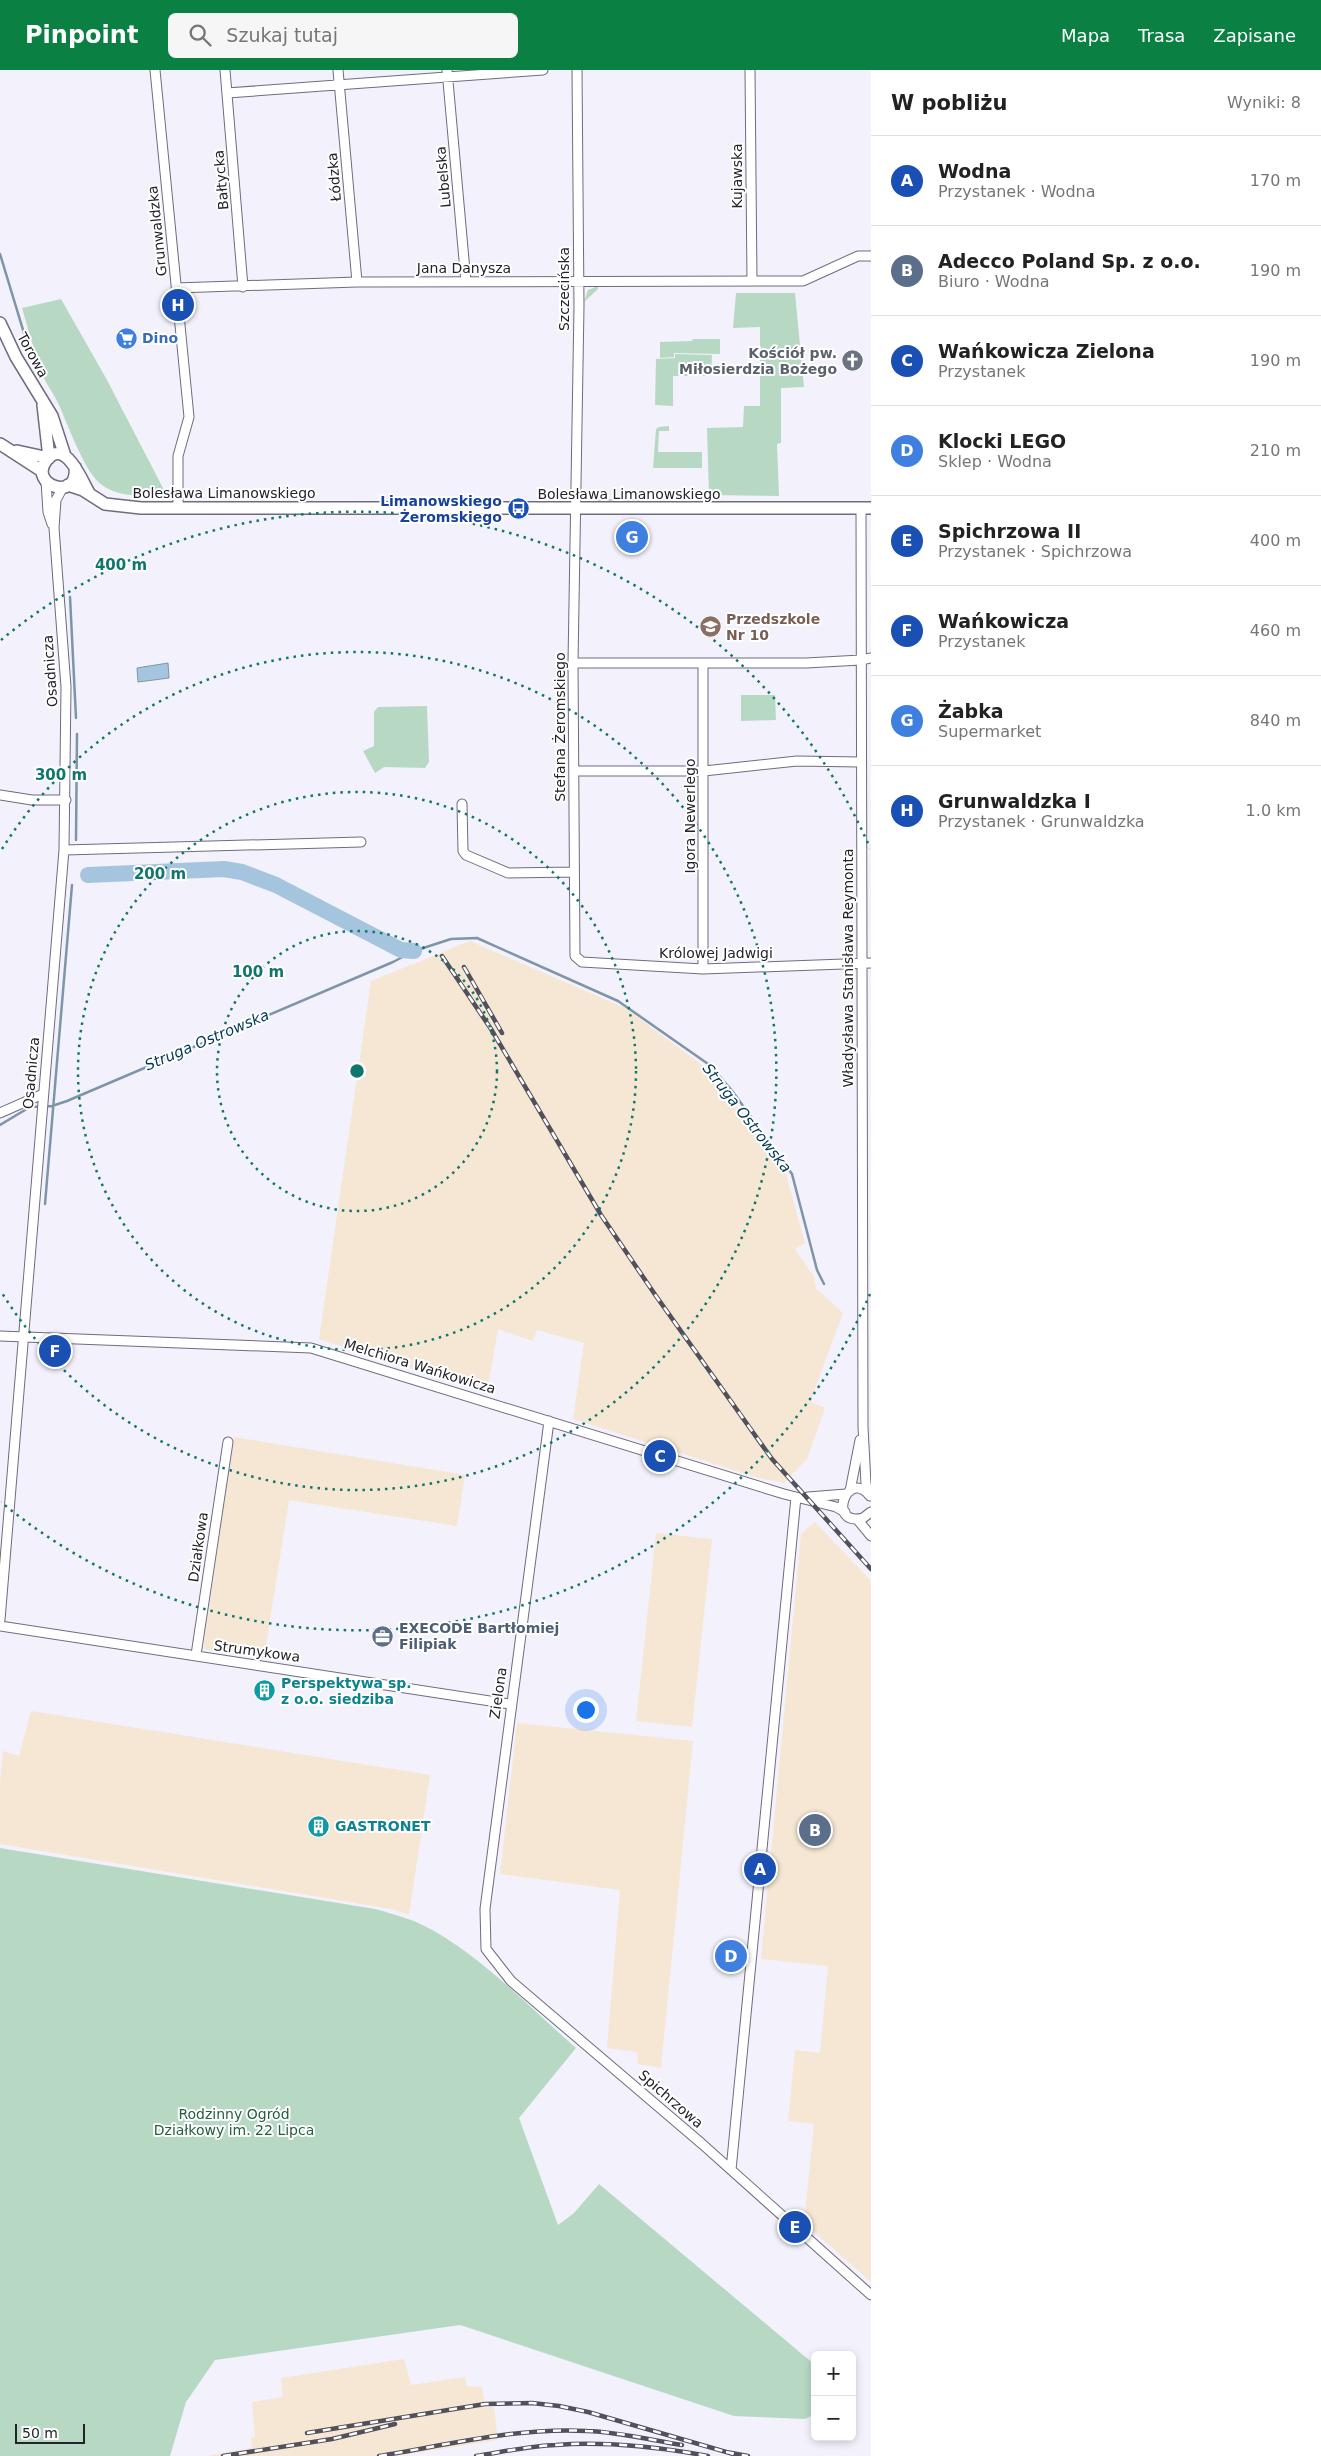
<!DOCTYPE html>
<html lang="pl">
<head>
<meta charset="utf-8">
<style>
  body { margin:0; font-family:"DejaVu Sans",sans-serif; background:#f6f6f6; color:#222 }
  .controls { position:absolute; right:15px; bottom:15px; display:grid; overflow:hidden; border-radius:8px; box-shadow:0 2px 8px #0003 }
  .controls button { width:45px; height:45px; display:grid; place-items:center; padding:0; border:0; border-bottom:1px solid #e0e0e0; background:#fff; color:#222; font:25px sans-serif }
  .scale { position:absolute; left:15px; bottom:12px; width:70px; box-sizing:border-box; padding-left:5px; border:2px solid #24222b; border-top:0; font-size:14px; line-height:18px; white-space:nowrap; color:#24222b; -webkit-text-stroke:4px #fff; paint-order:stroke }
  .you { position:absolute; left:585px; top:1639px; width:18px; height:18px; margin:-12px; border:4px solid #fff; border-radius:50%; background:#1a73e8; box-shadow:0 0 0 8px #1a73e833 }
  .badge { display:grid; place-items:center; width:32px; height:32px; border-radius:50%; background:#0b8043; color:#fff; font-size:16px; font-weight:700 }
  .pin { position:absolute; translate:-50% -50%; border:2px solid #fff; box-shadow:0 1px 5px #0006 }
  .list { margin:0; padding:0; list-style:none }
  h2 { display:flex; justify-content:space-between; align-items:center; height:65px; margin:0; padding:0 20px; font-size:21px }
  h2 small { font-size:16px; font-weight:400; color:#767676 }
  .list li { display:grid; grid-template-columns:32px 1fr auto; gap:15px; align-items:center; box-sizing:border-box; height:90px; padding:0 20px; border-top:1px solid #e0e0e0 }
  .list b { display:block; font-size:19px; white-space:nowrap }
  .list p { margin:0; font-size:16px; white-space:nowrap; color:#767676 }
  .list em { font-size:16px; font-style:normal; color:#767676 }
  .icon { flex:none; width:28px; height:28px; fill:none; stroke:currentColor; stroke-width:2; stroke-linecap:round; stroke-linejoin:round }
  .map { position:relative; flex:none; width:871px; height:2386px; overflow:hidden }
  header { display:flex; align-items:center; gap:30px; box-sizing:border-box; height:70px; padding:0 25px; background:#0b8043; color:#fff }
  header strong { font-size:24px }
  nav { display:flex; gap:28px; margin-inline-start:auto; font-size:18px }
  .search { width:350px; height:45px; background:#f6f6f6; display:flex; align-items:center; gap:12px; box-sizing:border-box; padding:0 18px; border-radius:8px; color:#767676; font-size:19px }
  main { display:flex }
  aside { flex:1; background:#fff }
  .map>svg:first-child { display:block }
  .industrial { fill:#f5e7d3 }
  .green { fill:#b7d9c4 }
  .water { fill:#a5c5de; stroke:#7e94a8 }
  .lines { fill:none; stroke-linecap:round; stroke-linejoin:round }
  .stream { stroke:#7e94a8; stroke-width:2.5 }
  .river { stroke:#a5c5de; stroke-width:16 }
  .minor-casing { stroke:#706b81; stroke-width:11 }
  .tertiary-casing { stroke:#706b81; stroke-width:14 }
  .minor { stroke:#fff; stroke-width:9 }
  .tertiary { stroke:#fff; stroke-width:11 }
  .rail-casing { stroke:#52505a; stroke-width:4.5 }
  .rail { stroke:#fff; stroke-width:2.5; stroke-dasharray:8; stroke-linecap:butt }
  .ring { fill:none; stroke:#0f766e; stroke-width:2.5; stroke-dasharray:2.5 5 }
  .labels { text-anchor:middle; stroke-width:4; stroke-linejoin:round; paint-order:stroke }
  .street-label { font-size:14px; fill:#24222b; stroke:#fff }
  .shop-label { font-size:14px; font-weight:bold; fill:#366cbe; stroke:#fff; text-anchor:start }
  .worship-label { font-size:14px; font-weight:bold; fill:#5b616d; stroke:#fff; text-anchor:end }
  .transit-label { font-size:14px; font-weight:bold; fill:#164399; stroke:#fff; text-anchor:end }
  .education-label { font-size:14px; font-weight:bold; fill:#785e54; stroke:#fff; text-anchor:start }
  .service-label { font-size:14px; font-weight:bold; fill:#4e5e75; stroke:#fff; text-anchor:start }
  .culture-label { font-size:14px; font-weight:bold; fill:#0d838f; stroke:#fff; text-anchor:start }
  .park-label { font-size:14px; fill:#245f41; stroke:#fff }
  .water-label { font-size:15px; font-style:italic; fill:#003859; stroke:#fff }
  .centre { fill:#0f766e; stroke:#fff; stroke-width:2.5 }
  .ring-label { font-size:15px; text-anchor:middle; font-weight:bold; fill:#0f766e; stroke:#fff; stroke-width:4; stroke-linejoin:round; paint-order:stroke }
</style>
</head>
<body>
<header>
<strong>Pinpoint</strong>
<div class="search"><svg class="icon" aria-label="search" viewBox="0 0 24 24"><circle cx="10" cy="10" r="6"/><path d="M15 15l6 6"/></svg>Szukaj tutaj</div>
<nav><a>Mapa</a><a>Trasa</a><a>Zapisane</a></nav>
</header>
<main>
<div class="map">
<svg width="871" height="2386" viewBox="0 0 871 2386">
  <rect width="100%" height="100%" fill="#f3f1fb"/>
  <path class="industrial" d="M470,871L625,938L713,1003L785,1101L805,1173L795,1179L814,1207L816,1218L843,1243L810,1332L825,1338L807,1389L784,1413L759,1408L573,1349L584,1273L537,1260L533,1271L498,1259L487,1322L319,1269L371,911Z
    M234,1367L465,1405L457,1456L289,1430L264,1588L203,1579Z
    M815,1452L871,1511V2212L804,2153L814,2054L788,2051L795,1980L820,1983L828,1896L761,1889L801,1464Z
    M656,1463L712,1469L692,1657L636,1651Z
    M31,1641L430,1705L409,1845L392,1839L0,1774V1714L3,1681L19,1686Z
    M517,1653L693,1671L661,1998L638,1994L637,1982L607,1978L620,1820L500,1804Z
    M404,2289L411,2315L465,2307L467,2316L482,2317L485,2337H494L498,2370L396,2386H206L252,2378L251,2368L255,2367L252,2332L283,2327L281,2308Z"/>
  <path class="green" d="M598,216V219L584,232L588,220Z
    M736,223H795L804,317L781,318V373L777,374L779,426L709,425L707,358L743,357L744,336H760V257L733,258Z
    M61,229L107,310L164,420C144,427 120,428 102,415C84,403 67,351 57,331C52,321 44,311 41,301C34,280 28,259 22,238Z
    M693,269H720V284L674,283V287L660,288V272L692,271Z
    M675,284L712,285L711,306H673V336L655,335L656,289L675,288Z
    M669,356V361H659L658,382H702V398H653L656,359L659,357Z
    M593,429H645L644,431L596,432Z
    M741,625H775L776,650L741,651Z
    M427,636L429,692L425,698L384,697L375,703L363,681L374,676V642L378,637Z
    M44,1272L57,1273L49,1280L41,1282L38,1277Z
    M0,1778L375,1839C386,1842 397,1845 408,1849C465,1869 530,1938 576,1978L519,2048L558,2155L574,2143L599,2114L815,2295V2344L805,2349L734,2346L460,2255L215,2290L186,2332L170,2386H0Z"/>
  <path class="water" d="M168,593L169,608L138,612L137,598Z"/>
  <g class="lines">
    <path class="stream" d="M0,184L27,273
      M70,527L76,648
      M76,770L77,664
      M0,1055L30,1037L52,1036L67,1031L393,892L414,881L451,869L477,868L618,931L711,996L733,1022L792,1104L817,1200L824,1214
      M45,1134L72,815"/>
    <path class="river" d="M88,805L224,799L242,802L276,815L401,880L414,881"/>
    <defs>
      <path id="minor" d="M155,0L189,347L178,386V438
        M225,0L243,217
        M338,0L357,212
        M447,0L466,212
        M577,0L579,236L573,593L575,886L582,892L703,899L871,893
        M750,0L752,211
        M227,23L543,0
        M176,218L357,212L803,211L858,186H871
        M46,411L48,442L52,454
        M861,439L863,1357L866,1414L869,1423
        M573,593H806L861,590L871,588
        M703,593V899
        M574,701H704L797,691L860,692
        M0,725L32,730H66
        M462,734L463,781L466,785L508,803L574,802
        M64,780L361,772
        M0,1043L43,1024
        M0,1266L311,1278L784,1424L836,1437L845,1442
        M549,1351L485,1839L486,1879L511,1911L701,2073L871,2225
        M850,1421L860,1370
        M870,1426C847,1397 826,1457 863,1448L871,1442
        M808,1427L846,1424
        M857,1449L871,1466
        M0,1550L64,780L66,617L54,458L56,430L63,417
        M0,1556L510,1634
        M196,1585L228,1372
        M731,2100L796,1427"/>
      <path id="tertiary" d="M0,253L16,287L52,346L65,386
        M43,335L49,388
        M0,374L42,401
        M17,381L49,388
        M75,397C79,433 28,415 46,391C65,366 82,411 89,423
        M68,415L83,420L105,434L141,438H871"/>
    </defs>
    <use href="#minor" class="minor-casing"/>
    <use href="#tertiary" class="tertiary-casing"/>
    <use href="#minor" class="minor"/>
    <use href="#tertiary" class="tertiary"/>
    <defs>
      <path id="rail" d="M442,886L491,959L601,1145L656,1226L772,1389L871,1499
        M464,897L502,963
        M307,2363L485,2334L532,2333L559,2336L588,2342L733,2384
        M726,2382L748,2386
        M223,2386L332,2369L395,2354
        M379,2386C447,2375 518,2357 587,2361C619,2362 651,2370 682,2375
        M476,2386C502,2382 529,2376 556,2375C607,2371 658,2377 708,2386"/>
    </defs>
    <use href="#rail" class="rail-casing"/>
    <use href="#rail" class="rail"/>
  </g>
  <g class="ring">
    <circle cx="357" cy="1001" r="140"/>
    <circle cx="357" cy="1001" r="279"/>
    <path d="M2 779A419 419 0 1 1 2 1223"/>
    <path d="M870 1224A559 559 0 0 1 1 1432M1 570A559 559 0 0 1 870 778"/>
  </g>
  <defs>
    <symbol id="supermarket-disc" viewBox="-11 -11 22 22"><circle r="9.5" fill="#3f7fe0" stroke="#fff"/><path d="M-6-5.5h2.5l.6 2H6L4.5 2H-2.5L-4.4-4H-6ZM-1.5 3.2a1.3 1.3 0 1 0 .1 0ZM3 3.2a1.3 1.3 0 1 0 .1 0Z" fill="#fff"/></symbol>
    <symbol id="church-disc" viewBox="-11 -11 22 22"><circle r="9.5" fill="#6b7280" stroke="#fff"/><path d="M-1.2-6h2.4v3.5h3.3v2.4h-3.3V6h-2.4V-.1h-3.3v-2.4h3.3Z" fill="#fff"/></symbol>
    <symbol id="bus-disc" viewBox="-11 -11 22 22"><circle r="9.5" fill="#1a4fb4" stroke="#fff"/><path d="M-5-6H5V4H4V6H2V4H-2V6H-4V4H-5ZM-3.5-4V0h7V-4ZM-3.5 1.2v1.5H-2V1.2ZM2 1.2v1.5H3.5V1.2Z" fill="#fff"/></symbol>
    <symbol id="school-disc" viewBox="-11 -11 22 22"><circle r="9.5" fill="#8d6e63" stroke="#fff"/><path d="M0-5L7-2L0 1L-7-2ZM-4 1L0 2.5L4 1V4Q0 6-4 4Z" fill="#fff"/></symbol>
    <symbol id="office-disc" viewBox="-11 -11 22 22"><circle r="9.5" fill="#5c6f8a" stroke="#fff"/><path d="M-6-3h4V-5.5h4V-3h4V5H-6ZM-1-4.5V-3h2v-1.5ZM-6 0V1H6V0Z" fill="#fff"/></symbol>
    <symbol id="building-disc" viewBox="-11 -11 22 22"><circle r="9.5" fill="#0f9aa8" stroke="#fff"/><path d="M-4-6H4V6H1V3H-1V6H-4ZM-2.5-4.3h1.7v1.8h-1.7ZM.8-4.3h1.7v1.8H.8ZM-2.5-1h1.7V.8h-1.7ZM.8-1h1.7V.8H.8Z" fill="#fff"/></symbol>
  </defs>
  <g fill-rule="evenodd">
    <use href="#supermarket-disc" x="114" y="256" width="25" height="25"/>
    <use href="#church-disc" x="840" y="278" width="25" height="25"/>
    <use href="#bus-disc" x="506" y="426" width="25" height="25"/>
    <use href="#school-disc" x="698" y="544" width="25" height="25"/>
    <use href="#office-disc" x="370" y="1554" width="25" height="25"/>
    <use href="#building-disc" x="252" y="1608" width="25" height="25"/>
    <use href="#building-disc" x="306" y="1744" width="25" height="25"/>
  </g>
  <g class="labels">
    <g class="street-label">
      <text transform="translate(737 106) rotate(-90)" y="5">Kujawska</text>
      <text transform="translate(334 107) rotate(-95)" y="5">Łódzka</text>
      <text transform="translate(443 107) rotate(-95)" y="5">Lubelska</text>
      <text transform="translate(221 110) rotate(-95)" y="5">Bałtycka</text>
      <text transform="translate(157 161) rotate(-96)" y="5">Grunwaldzka</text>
      <text x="464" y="203">Jana Danysza</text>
      <text transform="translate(564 219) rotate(-90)" y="5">Szczecińska</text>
      <text transform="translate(33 285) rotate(61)" y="5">Torowa</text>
      <text x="224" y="428">Bolesława Limanowskiego</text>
      <text x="629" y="429">Bolesława Limanowskiego</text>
      <text transform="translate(50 601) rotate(-94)" y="5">Osadnicza</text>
      <text transform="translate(560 657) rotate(-90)" y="5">Stefana Żeromskiego</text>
      <text transform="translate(690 746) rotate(-90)" y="5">Igora Newerlego</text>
      <text x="716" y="888">Królowej Jadwigi</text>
      <text transform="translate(848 898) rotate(-90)" y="5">Władysława Stanisława Reymonta</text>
      <text transform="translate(31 1003) rotate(-85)" y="5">Osadnicza</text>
      <text transform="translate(420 1296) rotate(17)" y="5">Melchiora Wańkowicza</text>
      <text transform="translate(198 1477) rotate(-82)" y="5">Działkowa</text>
      <text transform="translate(257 1581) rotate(8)" y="5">Strumykowa</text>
      <text transform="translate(498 1623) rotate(-82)" y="5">Zielona</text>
      <text transform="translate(671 2029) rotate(41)" y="5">Spichrzowa</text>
    </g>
    <g class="shop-label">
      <text x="142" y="273">Dino</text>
    </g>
    <g class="worship-label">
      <text x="837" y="288">Kościół pw.<tspan x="837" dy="16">Miłosierdzia Bożego</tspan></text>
    </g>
    <g class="transit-label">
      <text x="502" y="436">Limanowskiego<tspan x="502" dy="16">Żeromskiego</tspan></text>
    </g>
    <g class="education-label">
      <text x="726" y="554">Przedszkole<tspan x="726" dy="16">Nr 10</tspan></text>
    </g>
    <g class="service-label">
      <text x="399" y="1563">EXECODE Bartłomiej<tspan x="399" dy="16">Filipiak</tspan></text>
    </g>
    <g class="culture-label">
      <text x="281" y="1618">Perspektywa sp.<tspan x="281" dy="16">z o.o. siedziba</tspan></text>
      <text x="335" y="1761">GASTRONET</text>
    </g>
    <g class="park-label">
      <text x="234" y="2049">Rodzinny Ogród<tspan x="234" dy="16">Działkowy im. 22 Lipca</tspan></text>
    </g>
    <g class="water-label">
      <text transform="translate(207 970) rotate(-23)" y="5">Struga Ostrowska</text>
      <text transform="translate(747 1048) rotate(52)" y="5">Struga Ostrowska</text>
    </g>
  </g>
  <circle cx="357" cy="1001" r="8" class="centre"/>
  <g class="ring-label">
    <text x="121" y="500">400 m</text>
    <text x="61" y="710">300 m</text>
    <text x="160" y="809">200 m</text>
    <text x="258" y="907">100 m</text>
  </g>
</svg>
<div class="controls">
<button>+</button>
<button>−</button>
</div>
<div class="scale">50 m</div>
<div class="you"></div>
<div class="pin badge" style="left:760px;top:1799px;background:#1a4fb4">A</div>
<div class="pin badge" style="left:815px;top:1760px;background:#5c6f8a">B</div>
<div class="pin badge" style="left:660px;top:1386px;background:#1a4fb4">C</div>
<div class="pin badge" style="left:731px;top:1886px;background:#3f7fe0">D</div>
<div class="pin badge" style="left:795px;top:2157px;background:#1a4fb4">E</div>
<div class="pin badge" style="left:55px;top:1281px;background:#1a4fb4">F</div>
<div class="pin badge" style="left:632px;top:467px;background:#3f7fe0">G</div>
<div class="pin badge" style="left:178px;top:235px;background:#1a4fb4">H</div>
</div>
<aside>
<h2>W pobliżu<small>Wyniki: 8</small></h2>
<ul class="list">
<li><span class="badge" style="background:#1a4fb4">A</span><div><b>Wodna</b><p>Przystanek · Wodna</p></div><em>170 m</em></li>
<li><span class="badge" style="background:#5c6f8a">B</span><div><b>Adecco Poland Sp. z o.o.</b><p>Biuro · Wodna</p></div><em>190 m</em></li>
<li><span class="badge" style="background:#1a4fb4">C</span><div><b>Wańkowicza Zielona</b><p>Przystanek</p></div><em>190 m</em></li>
<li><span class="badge" style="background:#3f7fe0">D</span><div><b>Klocki LEGO</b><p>Sklep · Wodna</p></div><em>210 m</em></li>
<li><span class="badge" style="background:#1a4fb4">E</span><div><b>Spichrzowa II</b><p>Przystanek · Spichrzowa</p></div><em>400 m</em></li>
<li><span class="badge" style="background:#1a4fb4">F</span><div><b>Wańkowicza</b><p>Przystanek</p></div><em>460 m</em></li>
<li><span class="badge" style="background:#3f7fe0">G</span><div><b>Żabka</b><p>Supermarket</p></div><em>840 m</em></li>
<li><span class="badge" style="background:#1a4fb4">H</span><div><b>Grunwaldzka I</b><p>Przystanek · Grunwaldzka</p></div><em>1.0 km</em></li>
</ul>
</aside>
</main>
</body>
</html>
